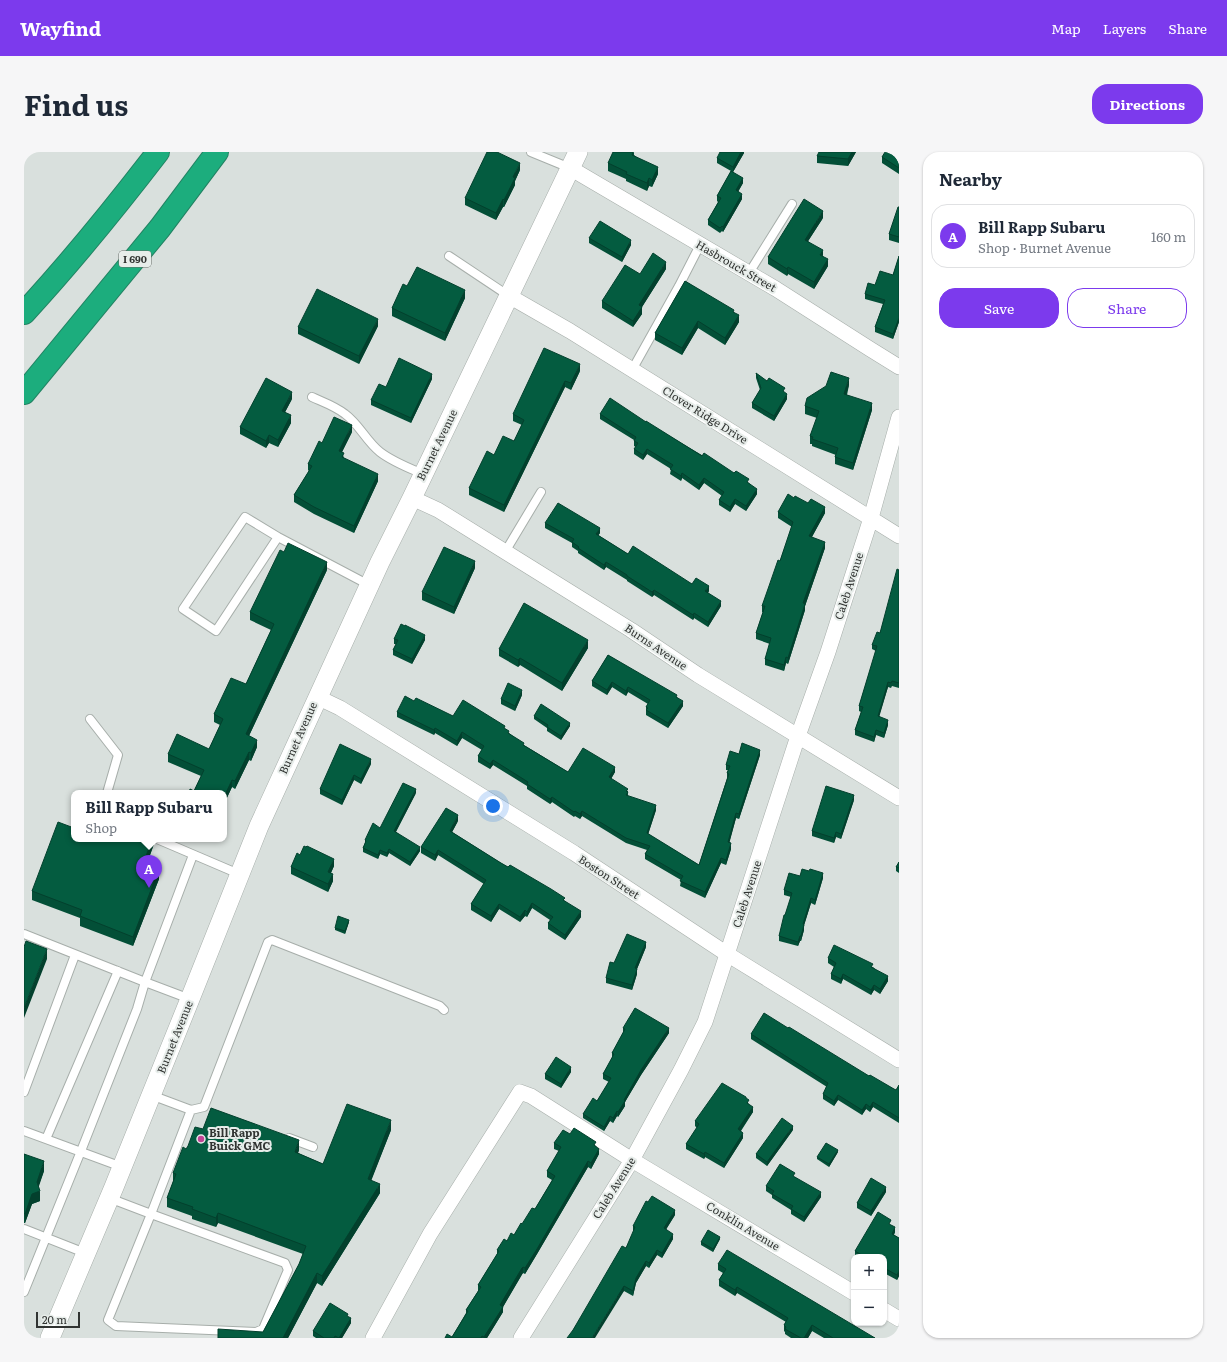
<!DOCTYPE html>
<html lang="en">
<head>
<meta charset="utf-8">
<style>
  body { margin:0; font-family:Literata,serif; background:#f6f6f7; color:#1f2937 }
  .controls { position:absolute; right:12px; bottom:12px; display:grid; overflow:hidden; border-radius:8px; box-shadow:0 1px 3px #0004 }
  .controls button { width:36px; height:36px; display:grid; place-items:center; padding:0; border:0; border-bottom:1px solid #e0e1e3; background:#fff; color:#1f2937; font:20px sans-serif }
  .scale { position:absolute; left:12px; bottom:10px; width:44px; box-sizing:border-box; padding-left:4px; border:2px solid #313432; border-top:0; font-size:11px; line-height:14px; white-space:nowrap; color:#313432; -webkit-text-stroke:3px #e7edea; paint-order:stroke }
  .you { position:absolute; left:469px; top:654px; width:14px; height:14px; margin:-10px; border:3px solid #fff; border-radius:50%; background:#1a73e8; box-shadow:0 0 0 6px #1a73e833 }
  .badge { display:grid; place-items:center; width:26px; height:26px; border-radius:50%; background:#7c3aed; color:#fff; font-size:13px; font-weight:700 }
  .pin { position:absolute; translate:-50% -33px; filter:drop-shadow(0 1px 2px #0008) }
  .pin::after { content:''; position:absolute; top:21px; width:14px; height:12px; background:inherit; clip-path:polygon(0 0,100% 0,50% 100%) }
  .popup { position:absolute; left:47px; top:638px; width:156px; height:52px; box-sizing:border-box; display:grid; place-content:center; border-radius:8px; background:#fff; filter:drop-shadow(0 1px 3px #0005); font-size:13px; white-space:nowrap; color:#747a83 }
  .popup b { font-size:15px; color:#1f2937 }
  .popup::after { content:''; position:absolute; left:50%; top:100%; margin-left:-8px; border:8px solid transparent; border-top-color:#fff }
  .list { margin:0; padding:0; list-style:none }
  h2 { display:flex; justify-content:space-between; align-items:center; height:52px; margin:0; padding:0 16px; font-size:17px }
  h2 small { font-size:13px; font-weight:400; color:#747a83 }
  .list li { display:grid; grid-template-columns:26px 1fr auto; gap:12px; align-items:center; box-sizing:border-box; height:64px; margin:0 8px 8px; padding:0 8px; border:1px solid #e0e1e3; border-radius:16px }
  .list b { display:block; font-size:15px; white-space:nowrap }
  .list p { margin:0; font-size:13px; white-space:nowrap; color:#747a83 }
  .list em { font-size:13px; font-style:normal; color:#747a83 }
  .actions { display:flex; gap:8px; padding:12px 16px }
  .actions a { flex:1; padding:9px 0; border:1px solid #7c3aed; border-radius:16px; text-align:center; font-size:14px; color:#7c3aed }
  .actions .main { background:#7c3aed; color:#fff }
  .map { position:relative; flex:none; width:875px; height:1186px; overflow:hidden; border-radius:16px }
  header { display:flex; align-items:center; gap:24px; box-sizing:border-box; height:56px; padding:0 20px; background:#7c3aed; color:#fff }
  header strong { font-size:19px }
  nav { display:flex; gap:22px; margin-inline-start:auto; font-size:14px }
  .intro { display:flex; align-items:center; justify-content:space-between; box-sizing:border-box; height:96px; padding:0 24px }
  h1 { margin:0; font-size:28px }
  .button { padding:10px 18px; border-radius:16px; background:#7c3aed; color:#fff; font-size:14px; font-weight:700 }
  main { display:flex; gap:24px; padding:0 24px }
  aside { flex:1; background:#fff; border-radius:16px; box-shadow:0 1px 3px #0004 }
  .map>svg:first-child { display:block }
  .lines { fill:none; stroke-linecap:round; stroke-linejoin:round }
  .service-casing { stroke:#a7aeaa; stroke-width:10 }
  .minor-casing { stroke:#a7aeaa; stroke-width:16 }
  .tertiary-casing { stroke:#a7aeaa; stroke-width:20 }
  .motorway-casing { stroke:#238363; stroke-width:24 }
  .service { stroke:#fff; stroke-width:8 }
  .minor { stroke:#fff; stroke-width:15 }
  .tertiary { stroke:#fff; stroke-width:19 }
  .motorway { stroke:#1cad7d; stroke-width:22 }
  .wall { fill:#034f37 }
  .shaded-wall { fill:#03402d }
  .building { fill:#045c40; stroke:#03402d }
  .poi-dot { fill:#c04495; stroke:#e7edea; stroke-width:1.5 }
  .labels { text-anchor:middle; stroke-width:4; stroke-linejoin:round; paint-order:stroke }
  .shield { fill:#e7edea; stroke:#686c69; stroke-width:1 }
  .shield-label { font-size:10px; font-weight:bold; fill:#313432 }
  .street-label { font-size:11px; fill:#313432; stroke:#e7edea }
  .poi-label { font-size:11px; font-weight:bold; fill:#313432; stroke:#e7edea; text-anchor:start }
</style>
</head>
<body>
<header>
<strong>Wayfind</strong>
<nav><a>Map</a><a>Layers</a><a>Share</a></nav>
</header>
<div class="intro"><h1>Find us</h1><a class="button">Directions</a></div>
<main>
<div class="map">
<svg width="875" height="1186" viewBox="0 0 875 1186">
  <rect width="100%" height="100%" fill="#d9e0dd"/>
  <g class="lines">
    <defs>
      <path id="service" d="M507,0L546,16
        M425,104L485,144
        M725,121L768,52
        M608,218L655,134L676,93
        M288,245C299,250 311,254 321,262C335,272 342,289 356,300C369,310 385,316 399,322
        M254,385L192,479L159,457L221,365L254,385L345,433
        M481,400L517,340
        M66,567L94,603L83,641
        M133,687L215,722
        M0,782L121,830L113,857L57,999L0,1140
        M166,847L121,830L169,703
        M0,940L51,803
        M167,958L180,955L244,790L248,788L416,854L420,858
        M0,979L98,1015
        M265,986L289,995
        M22,987L94,819
        M85,1046L127,1062L167,958L127,943
        M127,1062L261,1111L264,1118L239,1177L232,1180L92,1174L84,1168Z
        M0,1077L61,1101"/>
      <path id="minor" d="M546,16L752,137L846,197L875,215
        M485,144L546,179L875,384
        M388,346L414,358L607,478L674,523L875,646
        M293,545L316,556L550,701L703,802L875,908
        M860,1158L875,1167
        M349,1186L406,1082L496,940L507,944L608,1008L830,1141
        M497,1186L608,1008L657,918L681,870L774,584L804,500L847,366L875,265"/>
      <path id="tertiary" d="M26,1186L90,1035L166,847L235,674L356,410L388,346L554,0"/>
      <path id="motorway" d="M0,161C47,110 91,56 134,0
        M0,241L136,76L193,0"/>
    </defs>
    <use href="#service" class="service-casing"/>
    <use href="#minor" class="minor-casing"/>
    <use href="#tertiary" class="tertiary-casing"/>
    <use href="#motorway" class="motorway-casing"/>
    <use href="#service" class="service"/>
    <use href="#minor" class="minor"/>
    <use href="#tertiary" class="tertiary"/>
    <use href="#motorway" class="motorway"/>
  </g>
  <path class="wall" d="M610,0V3L634,22L628,35L625,34L623,39L602,29V27L584,19V11Z
    M720,0V1L709,20L719,31L714,40L718,47L699,80L698,79L696,81L684,73V68L694,50L693,49V44L707,19L693,11V6Z
    M832,0L824,14L793,11V4Z
    M875,0V22L858,11V5Z
    M496,18L491,29V33L480,55H479L472,68L441,53V46Z
    M875,55V91L865,88V82Z
    M799,66L784,89L799,104L804,114L790,137L764,122L763,124L744,112V105Z
    M565,86L607,93L598,110L565,91Z
    M875,104V170L869,187L851,180V175L859,152L841,147V142L851,133L869,123Z
    M642,117L618,155V162L609,175L578,156V149L616,122Z
    M661,129L710,160L715,170L701,193L674,176L658,203L631,188V181Z
    M383,134L441,146L421,189L368,164V156Z
    M354,174L335,212L274,182V175Z
    M556,219L547,238L541,235L480,360L445,343V336L470,303L490,289L498,273L489,269V262Z
    M732,221L763,247L750,269L728,256V251L736,238L732,226Z
    M408,227L387,271L347,253V248L362,235Z
    M825,233L823,243L848,258L829,318L811,312V305L812,303L788,294V292H786V284L793,266L781,262V254Z
    M268,247L261,260L267,271L254,295L245,291L242,296L216,282V275Z
    M576,262L622,270L725,331L733,342L722,359L711,352L706,360L695,353V348L698,344L680,331L675,338L658,326L657,329L646,322L647,317L623,302L619,308L610,302V297L612,295L610,294V288L576,267Z
    M328,280L318,300L320,306L354,329L330,381L290,362L270,350V343L285,319L284,318V312L298,291Z
    M770,346L801,361L788,385L801,396L781,454V458L764,512L762,511L760,519L741,513V507L746,492L732,487V481L739,460H738V454L756,409L768,375L754,366V360Z
    M521,371L576,381L574,383L604,402L668,432L685,439L684,441L697,454L684,475L670,466L669,468L630,443L628,445L603,429V428L582,415L580,418L554,401V399L548,395V391L521,376Z
    M451,416L430,462L398,448V440Z
    M303,418L225,584L233,595L227,609L225,608L211,637L208,635L200,652L170,639L177,624L144,610V602L185,597L196,573L190,570V562L222,532L247,478L226,468V460Z
    M875,418V536L868,534L867,536L864,535L855,564L864,573L860,586L852,583L850,590L831,583V578L837,560L835,559V554L852,499L848,497V493L856,481Z
    M370,487L401,488L388,512L369,503V498L372,492H370Z
    M564,496L538,539L496,513L494,515L475,504V497Z
    M584,503L653,545L659,554L644,576L622,563V555L624,552L604,540L602,544L588,535L583,543L568,534V529Z
    M498,543L491,559L477,552V547Z
    M390,549L429,564L481,577L485,581L500,593L544,620H591L587,627L604,639V644L632,658L624,682L675,713L703,626V621L704,618H702V613L715,602L736,603L715,667L712,666L705,691L707,697L702,713L697,711L681,746L656,734L657,728L621,707V702L623,698L602,691L558,664L556,667L551,664L550,665L528,650L526,652L503,637V634L469,613L466,617L454,610V604L458,598L438,586L433,594L411,581L410,583L373,565V560Z
    M510,564L546,574L537,588L523,579V576L510,567Z
    M347,612L337,632L330,628L318,653L296,642V637Z
    M392,641L372,680L396,699L386,714L365,701L363,705L356,702L354,707L339,700V696L341,691V688L356,676Z
    M830,648L817,687L812,685L810,691L788,684V679Z
    M434,669L428,680L477,711L541,749L557,765L541,788L524,777V771L526,768L508,756L503,765L501,764L496,770L475,757L467,770L447,758V752L460,732L414,703L411,709L397,701V695Z
    M50,687H130V692L123,712L135,727L109,794L56,774V766L8,748V739Z
    M276,703L310,714L307,721L309,729L304,740L267,722V715Z
    M875,710V721L872,719V715Z
    M785,719L799,726L791,753L787,751L780,773V778L777,789H776L774,794L755,789V784L767,745L760,743V738L776,724Z
    M325,770L321,782L311,778V776Z
    M622,795L613,817V822L608,838L582,831V826L590,811Z
    M804,806L849,815L864,829L856,842L850,838L847,843L819,827L817,832L807,827V822L810,815L804,811Z
    M599,876L645,881L617,923L601,950V954L594,965L593,964L589,971L586,969L580,979L559,966V962L573,949L585,930L579,927V922L588,906V901L599,881Z
    M727,882L845,924L870,937L872,938L875,934V971L849,955L846,960L842,957L838,963L814,948L810,954L799,947V942L803,935L727,887Z
    M547,920L537,936L521,927V922Z
    M722,947L729,960L717,979L719,986L700,1016L681,1005L680,1007L662,997V992L673,976L671,974V969Z
    M179,977L275,998L274,1001L299,1012L367,978L347,1028L356,1041L298,1134L293,1131L264,1186H194L239,1180L275,1112L279,1102L194,1071L192,1075L168,1067V1064L143,1055V1046L149,1030V1021L162,997Z
    M769,978L743,1014L732,1006V1002Z
    M546,982L572,994L575,1002L567,1017L564,1015L513,1102L501,1122L499,1121L498,1122L479,1155V1160L463,1186H421L428,1185L442,1161V1158L454,1139V1133L473,1102V1098L490,1083L511,1057L528,1028L523,1025V1019L535,999L530,997V991Z
    M814,1000L805,1015L793,1007V1005Z
    M0,1002L20,1019L14,1035L16,1049L8,1052L1,1071H0Z
    M771,1025L797,1045L780,1070L767,1062V1058L748,1046V1043L742,1039V1034Z
    M862,1040L847,1064L833,1056V1051Z
    M651,1063L642,1077L649,1087L638,1106L633,1103L625,1116L622,1114L612,1131L609,1144L600,1139L549,1178L602,1096L610,1079H609V1074Z
    M867,1073L871,1080L870,1083L875,1086V1124L873,1128L860,1121V1105H833L831,1104V1099Z
    M696,1087L689,1100L677,1093V1090Z
    M694,1112L851,1186H800L788,1179L784,1186H767L761,1182V1180L760,1179V1173L762,1170L713,1141L711,1144L695,1134V1128L699,1121L694,1118Z
    M324,1165L327,1171L318,1186H292L289,1184V1179Z"/>
  <path class="shaded-wall" d="M717,0H720V1L709,20V15Z
    M828,0H832L824,14V7Z
    M496,11V18L491,29V33L480,55V48L489,25Z
    M634,15V22L628,35V28Z
    M625,26V34L623,39V31Z
    M719,26V31L712,43V38Z
    M718,42V47L699,80V75Z
    M479,47V55L472,68V61Z
    M799,59V66L781,94V88Z
    M607,88V93L598,110V105Z
    M799,98V104L796,103Z
    M804,107V114L790,137V130Z
    M642,110V117L618,155V162L609,175V169L615,153Z
    M764,115V122L763,124V117Z
    M441,138V146L421,189V181Z
    M715,163V170L701,193V186Z
    M875,166V170L869,187V182Z
    M354,167V174L335,212V204Z
    M674,169V176L658,203V196Z
    M556,212V219L547,238V231Z
    M408,222V227L387,271V266Z
    M825,226V233L820,249V242Z
    M541,229V235L480,360V353Z
    M268,240V247L258,266V259Z
    M763,242V247L750,269V264Z
    M848,251V258L829,318V311Z
    M267,263V271L254,295V288Z
    M328,273V280L315,306V299Z
    M245,283V291L242,296V289Z
    M623,297V302L619,308V303Z
    M658,321V326L657,329V324Z
    M354,322V329L330,381V374Z
    M680,326V331L675,338V333Z
    M733,337V342L722,359V354Z
    M711,347V352L706,360V355Z
    M801,355V361L785,390V384Z
    M576,376V381L572,387V382Z
    M801,390V396L781,454V458L764,512V506L779,451Z
    M451,409V416L430,462V455Z
    M303,410V418L222,590V582Z
    M582,410V415L580,418V413Z
    M685,434V439L681,444V439Z
    M630,438V443L628,445V440Z
    M697,449V454L684,475V470Z
    M670,461V466L669,468V463Z
    M401,483V488L388,512V507Z
    M564,488V496L538,539V531Z
    M762,505V511L760,519V513Z
    M496,506V513L494,515V508Z
    M588,530V535L583,543V538Z
    M864,530V535L854,569V564Z
    M604,535V540L602,544V539Z
    M498,538V543L491,559V554Z
    M659,549V554L644,576V571Z
    M864,568V573L860,586V581Z
    M546,571V574L537,588V584Z
    M411,576V581L410,583V578Z
    M852,578V583L850,590V585Z
    M438,580V586L433,594V589Z
    M233,588V595L227,609V601Z
    M736,598V603L715,667V662Z
    M225,600V608L211,637V629Z
    M347,607V612L337,632V627Z
    M469,608V613L466,617V612Z
    M591,615V620L585,630V625Z
    M330,623V628L318,653V648Z
    M208,628V635L200,652V645Z
    M392,637V641L370,683V679Z
    M830,643V648L817,687V682Z
    M528,645V650L526,652V647Z
    M632,653V658L623,686V681Z
    M202,654V661L200,667V659Z
    M558,659V664L556,667V662Z
    M712,661V666L704,696V690Z
    M434,663V669L426,684V679Z
    M812,680V685L810,691V686Z
    M129,687H130V692L119,721V711Z
    M707,691V697L702,713V708Z
    M396,695V699L386,714V710Z
    M365,697V701L363,705V701Z
    M356,698V702L354,707V703Z
    M414,698V703L411,709V703Z
    M697,706V711L681,746V740Z
    M310,707V714L304,727V720Z
    M135,717V727L109,794V785Z
    M799,721V726L791,753V748Z
    M309,722V729L304,740V732Z
    M787,746V751L779,777V772Z
    M508,751V756L503,765V760Z
    M475,752V757L467,770V764Z
    M501,758V764L496,770V765Z
    M557,759V765L541,788V783Z
    M325,768V770L321,782V779Z
    M780,773V778L777,789V784Z
    M776,784V789L774,794V790Z
    M622,790V795L613,817V822L608,838V833L611,816Z
    M23,797V807L0,866V856Z
    M819,822V827L817,832V827Z
    M864,824V829L856,842V837Z
    M850,833V838L847,843V838Z
    M645,876V881L617,923L601,950V954L594,965V960L600,948L617,918Z
    M547,915V920L537,936V932Z
    M814,943V948L810,954V949Z
    M849,950V955L846,960V955Z
    M842,952V957L838,963V958Z
    M729,955V960L714,982V977Z
    M593,959V964L589,971V966Z
    M586,964V969L580,979V975Z
    M367,968V978L344,1037V1027Z
    M769,974V978L743,1014V1010Z
    M719,981V986L700,1016V1011Z
    M275,988V998L271,1010V1000Z
    M575,997V1002L567,1017V1011Z
    M814,998V1000L805,1015V1012Z
    M681,1000V1005L680,1007V1002Z
    M20,1009V1019L13,1040V1030Z
    M564,1009V1015L513,1102L501,1122V1116Z
    M356,1032V1041L298,1134V1124Z
    M862,1035V1040L847,1064V1059Z
    M16,1039V1049L8,1052L1,1071V1062L8,1042Z
    M797,1040V1045L780,1070V1065Z
    M651,1058V1063L640,1081V1076Z
    M194,1061V1071L192,1075V1066Z
    M871,1075V1080L868,1086V1082Z
    M649,1082V1087L638,1106V1101Z
    M696,1085V1087L689,1100V1097Z
    M633,1098V1103L625,1116V1111Z
    M622,1109V1114L612,1131L609,1144V1139L612,1126Z
    M499,1115V1121L479,1155V1160L463,1186H460L476,1153Z
    M875,1119V1124L873,1128V1123Z
    M293,1121V1131L264,1186H259Z
    M600,1134V1139L571,1186H568Z
    M713,1135V1141L711,1144V1138Z
    M327,1166V1171L318,1186H315Z
    M788,1173V1179L784,1186H780Z"/>
  <path class="building" d="M463,0H473L496,11L489,25L491,26L480,48L479,47L472,61L441,46Z
    M589,0H609L608,3L634,15L628,28L625,26L623,31L602,22L603,20L584,11Z
    M696,0H717L709,15L693,6Z
    M795,0H828L824,7L793,4Z
    M861,0H875V16L858,5Z
    M707,19L719,26L712,38L718,42L699,75L698,74L696,76L684,68L697,46L693,44Z
    M780,47L799,59L781,88L799,98L796,103L804,107L790,130L764,115L763,117L744,105Z
    M874,55H875V85L865,82Z
    M576,69L607,88L598,105L565,86Z
    M629,101L642,110L615,153L618,155L609,169L578,149L601,113L616,122Z
    M875,104V166L869,182L851,175L861,148L841,142L844,131L851,133L856,119L869,123Z
    M393,115L441,138L421,181L368,156L379,132L383,134Z
    M661,129L710,158L709,160L715,163L701,186L674,169L658,196L631,181Z
    M293,137L354,167L335,204L274,175Z
    M520,196L556,212L547,231L541,229L480,353L445,336L463,299L470,303L479,284L490,289L500,268L489,262Z
    M375,206L408,222L387,266L347,248L355,232L362,235Z
    M807,220L825,226L820,242L848,251L829,311L811,305L814,296L788,287L789,285L786,284L795,259L781,254L783,246L802,234Z
    M732,221L743,229L745,226L761,236L759,239L763,242L750,264L728,251L737,236Z
    M242,226L268,240L258,259L267,263L254,288L245,283L242,289L216,275Z
    M586,246L622,270V269L678,304L680,301L710,321L712,319L725,327L723,330L733,337L722,354L711,347L706,355L695,348L700,340L680,326L675,333L658,321L657,324L646,317L649,313L623,297L619,303L610,297L614,291L610,289L612,285L576,262Z
    M310,265L328,273L315,299L320,301L318,305L354,322L330,374L290,355L270,343L288,314L284,312L295,289L298,291Z
    M764,342L770,346L771,344L784,351L787,347L801,355L785,384L801,390L779,451L781,452L764,506L762,505L760,513L741,507L747,486L732,481L741,454H738L745,434L754,408L756,409L769,370L754,360Z
    M534,351L576,376L572,382L604,402L609,394L668,432L672,426L685,434L681,439L697,449L684,470L670,461L669,463L630,438L628,440L603,424V423L582,410L580,413L554,396L555,395L548,390L550,387L521,371Z
    M264,391L303,410L222,582L233,588L227,601L225,600L211,629L208,628L200,645V641H165L166,637L170,639L180,618L144,602L153,582L185,597L199,567L190,562L207,526L222,532L250,472L226,460L256,398L260,400Z
    M420,395L451,409L430,455L398,440Z
    M873,417L875,418V531L868,529L867,531L864,530L854,564L864,568L860,581L852,578L850,585L831,578L839,555L835,554L853,494L848,493L853,480L856,481Z
    M500,451L564,488L538,531L496,506L494,508L475,497Z
    M377,472L381,474V473L401,483L388,507L369,498L374,488L370,487Z
    M584,503L653,543L652,545L659,549L644,571L622,558L624,556L622,555L626,548L604,535L602,539L588,530L583,538L568,529Z
    M484,531L498,538L491,554L477,547Z
    M381,544L390,549L392,546L429,564L439,548L481,574L480,576L485,579L484,581L500,591L499,593L544,620L559,596L591,615L585,625L604,637L602,639L604,640L602,643L632,653L623,681L675,713L705,622L703,621L706,614L702,613L706,599L715,602L718,591L736,598L715,662L712,661L704,690L707,691L702,708L697,706L681,740L656,729L659,724L621,702L626,694L602,686L558,659L556,662L551,659L550,660L528,645L526,647L503,632L504,630L469,608L466,612L454,604L460,594L438,580L433,589L411,576L410,578L373,560Z
    M517,552L546,571L537,584L523,575L524,573L510,564Z
    M316,592L347,607L337,627L330,623L318,648L296,637Z
    M379,631L392,637L370,679L396,695L386,710L365,697L363,701L356,698L354,703L339,696L342,689L341,688L349,671L356,676Z
    M802,634L830,643L817,682L812,680L810,686L788,679Z
    M200,653L202,654L200,659Z
    M422,656L434,663L426,679L477,711L484,715L486,713L527,737L541,746L539,748L557,759L541,783L524,771L529,765L508,751L503,760L501,758L496,765L475,752L467,764L447,752L462,728L414,698L411,703L397,695Z
    M34,670L50,676V687H129L119,711L135,717L109,785L56,764L58,758L8,739Z
    M280,694L282,695L283,694L310,707L304,720L309,722L304,732L267,715L273,701L276,703Z
    M875,710V716L872,715Z
    M778,717L785,719L786,717L799,721L791,748L787,746L779,772L780,773L777,784H776L774,790L755,784L760,763H761L768,741L760,738L765,721L776,724Z
    M314,764L325,768L321,779L311,776Z
    M603,782L622,790L611,816L613,817L608,833L582,826L586,810L590,811Z
    M2,789L23,797L0,856V795Z
    M810,793L849,812L847,815L864,824L856,837L850,833L847,838L819,822L817,827L807,822L812,811L804,806Z
    M611,856L645,876L617,918L600,948L601,949L594,960L593,959L589,966L586,964L580,975L559,962L569,946L573,949L587,926L579,922L590,902L588,901L601,877L599,876Z
    M740,861L764,876L765,875L845,924L846,923L870,937L872,938L875,933V966L849,950L846,955L842,952L838,958L814,943L810,949L799,942L804,931L727,882Z
    M532,905L547,915L537,932L521,922Z
    M698,931L722,945V946L725,948L723,951L729,955L714,977L719,981L700,1011L681,1000L680,1002L662,992L675,972L671,969Z
    M323,952L367,968L344,1027L356,1032L298,1124L293,1121L259,1186H194V1177L239,1180L275,1112L282,1094L194,1061L192,1066L168,1057L169,1055L143,1046L152,1022L149,1021L159,995L162,997L164,994L171,975L179,977L187,956L275,988L271,1000L299,1012Z
    M758,966L769,974L743,1010L732,1002Z
    M550,976L572,990L570,993L575,997L567,1011L564,1009L513,1097L501,1116L499,1115L498,1116L476,1153L479,1155L460,1185L458,1184L457,1186H421L423,1182L428,1185L444,1159L442,1158L457,1135L454,1133L475,1099L473,1098L480,1087L483,1089L487,1081L490,1083L497,1071L498,1072L508,1056L511,1057L531,1024L523,1019L537,995L530,991L539,978L546,982Z
    M802,991L814,998L805,1012L793,1005Z
    M0,1002L20,1009L13,1030L16,1039L8,1042L1,1062L0,1061Z
    M756,1012L771,1021L769,1024L797,1040L780,1065L767,1057L769,1054L748,1042L750,1039L742,1034Z
    M847,1026L862,1035L847,1059L833,1051Z
    M628,1044L651,1058L640,1076L649,1082L638,1101L633,1098L625,1111L622,1109L612,1126L609,1139L600,1134L568,1186H543L549,1178L598,1094L602,1096L611,1075L609,1074L622,1049L624,1050Z
    M854,1060L867,1068L865,1072L871,1075L868,1082L875,1086V1119L873,1123L860,1116V1105H841L831,1099Z
    M684,1078L696,1085L689,1097L677,1090Z
    M703,1098L851,1186H809L788,1173L780,1186H777L761,1177L762,1175L760,1173L764,1166L713,1135L711,1138L695,1128L702,1117L694,1112Z
    M306,1151L324,1162L323,1164L327,1166L315,1186L311,1184L310,1186H300L289,1179Z"/>
  <circle class="poi-dot" cx="177" cy="987" r="4"/>
  <g class="labels">
    <rect class="shield" x="95" y="99" width="32" height="16" rx="3"/>
    <g class="shield-label">
      <text x="111" y="111">I 690</text>
    </g>
    <g class="street-label">
      <text transform="translate(712 114) rotate(30)" y="4">Hasbrouck Street</text>
      <text transform="translate(681 263) rotate(32)" y="4">Clover Ridge Drive</text>
      <text transform="translate(413 293) rotate(-64)" y="4">Burnet Avenue</text>
      <text transform="translate(825 434) rotate(-72)" y="4">Caleb Avenue</text>
      <text transform="translate(632 495) rotate(34)" y="4">Burns Avenue</text>
      <text transform="translate(274 586) rotate(-66)" y="4">Burnet Avenue</text>
      <text transform="translate(585 725) rotate(33)" y="4">Boston Street</text>
      <text transform="translate(723 742) rotate(-72)" y="4">Caleb Avenue</text>
      <text transform="translate(151 885) rotate(-68)" y="4">Burnet Avenue</text>
      <text transform="translate(590 1036) rotate(-58)" y="4">Caleb Avenue</text>
      <text transform="translate(719 1074) rotate(31)" y="4">Conklin Avenue</text>
    </g>
    <g class="poi-label">
      <text x="185" y="985">Bill Rapp<tspan x="185" dy="13">Buick GMC</tspan></text>
    </g>
  </g>
</svg>
<div class="controls">
<button>+</button>
<button>−</button>
</div>
<div class="scale">20 m</div>
<div class="you"></div>
<div class="pin badge" style="left:125px;top:736px">A</div>
<div class="popup"><b>Bill Rapp Subaru</b>Shop</div>
</div>
<aside>
<h2>Nearby<small></small></h2>
<ul class="list">
<li><span class="badge">A</span><div><b>Bill Rapp Subaru</b><p>Shop · Burnet Avenue</p></div><em>160 m</em></li>
</ul>
<div class="actions"><a class="main">Save</a><a>Share</a></div>
</aside>
</main>
</body>
</html>
